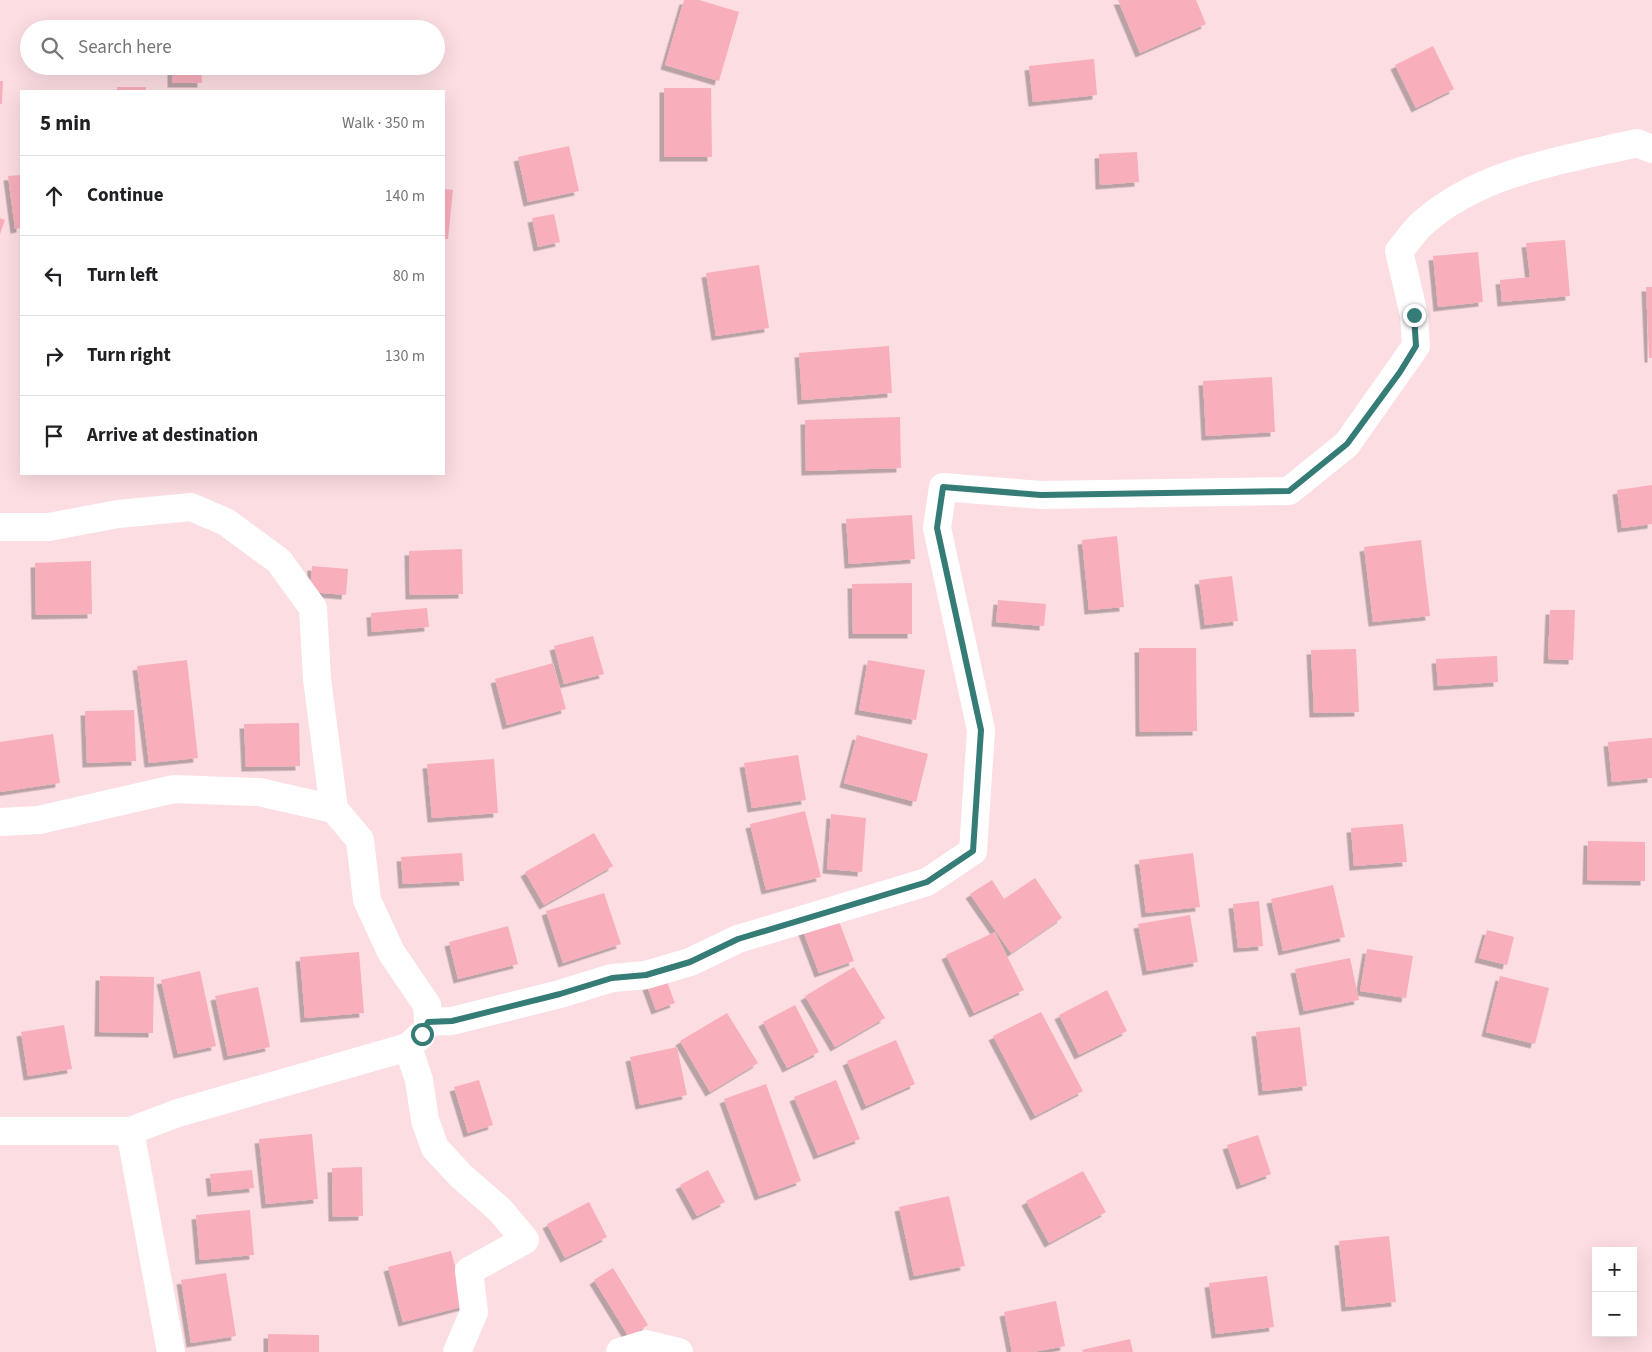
<!DOCTYPE html>
<html lang="en">
<head>
<meta charset="utf-8">
<style>
  body { margin:0; font-family:"Source Sans 3",sans-serif; background:#f2f2f2; color:#202124 }
  .controls { position:absolute; right:15px; bottom:15px; display:grid; overflow:hidden; border-radius:0px; box-shadow:0 5px 20px #0002 }
  .controls button { width:45px; height:45px; display:grid; place-items:center; padding:0; border:0; border-bottom:1px solid #e0e0e0; background:#fff; color:#202124; font:25px sans-serif }
  .stop { position:absolute; width:15px; height:15px; margin:-11px; border:4px solid #357c76; border-radius:50%; background:#fff }
  .stop.end { background:#357c76; border-color:#fff; box-shadow:0 1px 5px #0008 }
  .list { margin:0; padding:0; list-style:none }
  h2 { display:flex; justify-content:space-between; align-items:center; height:65px; margin:0; padding:0 20px; font-size:21px }
  h2 small { font-size:16px; font-weight:400; color:#757577 }
  .list li { display:grid; grid-template-columns:32px 1fr auto; gap:15px; align-items:center; box-sizing:border-box; height:80px; padding:0 20px; border-top:1px solid #e0e0e0 }
  .list b { display:block; font-size:19px; white-space:nowrap }
  .list em { font-size:16px; font-style:normal; color:#757577 }
  .icon { flex:none; width:28px; height:28px; fill:none; stroke:currentColor; stroke-width:2; stroke-linecap:round; stroke-linejoin:round }
  .map { position:relative; flex:none; width:1652px; height:1352px; overflow:hidden }
  .search { position:absolute; background:#fff; box-shadow:0 5px 20px #0002; left:20px; top:20px; width:425px; height:55px; display:flex; align-items:center; gap:12px; box-sizing:border-box; padding:0 18px; border-radius:28px; color:#757577; font-size:19px }
  .panel { position:absolute; background:#fff; box-shadow:0 5px 20px #0002; left:20px; top:90px; width:425px; height:385px; border-radius:0px }
  .map>svg:first-child { display:block }
  .building { fill:#f8aebb; filter:url(#shadow) }
  .lines { fill:none; stroke-linecap:round; stroke-linejoin:round }
  .minor { stroke:#fff; stroke-width:28 }
  .route { stroke:#357c76; stroke-width:6 }
</style>
</head>
<body>
<div class="map">
<svg width="1652" height="1352" viewBox="0 0 1652 1352">
  <defs>
    <filter id="shadow"><feDropShadow dx="-4.5" dy="4.5" stdDeviation="0" flood-color="#0004"/></filter>
  </defs>
  <rect width="100%" height="100%" fill="#fcdde2"/>
  <path class="building" d="M684,0H699L739,12L719,81L665,65Z
    M1118,0H1196L1206,24L1140,53Z
    M1433,46L1454,89L1416,108L1395,65Z
    M1094,59L1097,95L1033,102L1029,66Z
    M172,66H201L202,83H172Z
    M0,81H3L2,104H0Z
    M117,87H146V91H117Z
    M664,88H711L712,157H664Z
    M569,146L579,191L528,202L518,157Z
    M1137,152L1139,182L1100,185L1099,154Z
    M21,175V228L15,229L8,176Z
    M444,189L453,190L448,239H444Z
    M554,214L560,242L538,247L532,218Z
    M0,218L5,220L0,234Z
    M1565,240L1570,296L1502,302L1500,280L1530,277L1526,243Z
    M1478,252L1483,302L1438,307L1433,256Z
    M759,265L769,328L716,336L706,273Z
    M1646,287H1652V358H1649Z
    M889,346L892,393L802,400L799,353Z
    M1272,377L1275,432L1206,436L1203,381Z
    M900,417L901,468L806,471L805,420Z
    M1652,485V524L1622,528L1617,490Z
    M912,515L915,559L849,564L846,519Z
    M1117,536L1124,607L1089,610L1082,540Z
    M1421,540L1430,616L1373,622L1364,547Z
    M462,549L463,594L410,595L409,551Z
    M91,561L92,614L36,615L35,563Z
    M312,566L348,569L346,595L310,592Z
    M1232,576L1238,621L1205,625L1199,580Z
    M912,583V634H853L852,584Z
    M998,600L1046,604L1044,626L996,622Z
    M427,608L429,627L372,632L371,613Z
    M1550,610H1575L1573,660L1548,659Z
    M593,636L604,674L564,684L554,646Z
    M1139,648H1196L1197,731L1140,732Z
    M1356,649L1359,712L1314,713L1311,650Z
    M1497,656L1498,682L1438,686L1436,659Z
    M187,660L198,758L149,763L137,666Z
    M868,660L925,670L916,720L859,710Z
    M553,663L566,709L507,725L495,679Z
    M134,710L136,761L87,763L85,711Z
    M299,723L300,766L246,767L244,724Z
    M53,734L60,783L0,792V742Z
    M857,735L928,754L916,802L844,783Z
    M1652,738V778L1612,782L1608,742Z
    M798,755L806,800L752,808L744,763Z
    M494,759L498,813L432,818L427,764Z
    M805,811L821,877L766,890L750,824Z
    M831,814L866,818L862,872L827,869Z
    M1403,824L1407,862L1354,866L1351,828Z
    M594,833L613,866L544,905L525,872Z
    M1588,841L1645,842V881L1587,880Z
    M462,853L464,881L403,884L401,857Z
    M1193,853L1200,907L1146,913L1139,860Z
    M1035,878L1062,918L1011,953L970,894L992,880L1004,899Z
    M1333,885L1345,937L1283,951L1271,899Z
    M604,893L621,944L563,963L546,911Z
    M1259,901L1263,946L1238,948L1233,904Z
    M1190,915L1198,962L1147,971L1138,924Z
    M837,916L854,961L819,973L802,928Z
    M508,926L518,964L458,979L449,942Z
    M1487,930L1514,937L1507,965L1479,958Z
    M995,932L1024,990L974,1013L946,955Z
    M1367,949L1413,956L1406,998L1360,991Z
    M359,952L364,1013L305,1018L300,957Z
    M1350,958L1359,1000L1304,1011L1295,969Z
    M854,967L885,1018L835,1047L805,996Z
    M200,971L216,1046L178,1054L161,980Z
    M100,976L154,977L153,1033L99,1032Z
    M1500,976L1549,988L1535,1044L1486,1032Z
    M666,979L675,1003L656,1010L647,986Z
    M258,987L270,1047L228,1056L215,996Z
    M1107,990L1127,1031L1079,1055L1059,1015Z
    M795,1005L819,1052L787,1068L763,1022Z
    M1041,1012L1083,1091L1035,1116L993,1036Z
    M727,1013L758,1063L710,1092L680,1041Z
    M64,1025L72,1069L28,1076L21,1032Z
    M1300,1027L1307,1086L1263,1091L1256,1032Z
    M896,1040L915,1084L866,1106L847,1061Z
    M677,1047L687,1095L640,1105L630,1057Z
    M479,1080L493,1125L468,1133L454,1087Z
    M836,1080L860,1139L818,1155L794,1097Z
    M766,1084L801,1181L759,1196L724,1099Z
    M312,1134L318,1199L266,1204L259,1139Z
    M1258,1135L1271,1174L1241,1185L1227,1145Z
    M362,1167L363,1216L333,1217L332,1168Z
    M252,1170L254,1188L212,1192L210,1174Z
    M708,1170L725,1202L697,1216L680,1185Z
    M1083,1171L1106,1212L1049,1243L1026,1201Z
    M949,1196L965,1266L914,1276L899,1207Z
    M589,1202L607,1237L565,1258L547,1224Z
    M250,1210L254,1255L200,1260L196,1215Z
    M1389,1236L1396,1302L1346,1307L1339,1241Z
    M451,1251L465,1306L403,1322L388,1267Z
    M613,1268L648,1325L629,1337L594,1280Z
    M226,1273L236,1336L191,1343L181,1280Z
    M1267,1276L1274,1327L1216,1334L1209,1283Z
    M1056,1301L1065,1346L1033,1352H1012L1004,1312Z
    M268,1334L319,1335V1352H268Z
    M1130,1339L1133,1352H1083L1082,1350Z"/>
  <g class="lines">
    <path class="minor" d="M0,527H49L118,514L191,507L226,522L279,561L313,608L317,679L334,809
      M0,822L39,820L174,789L259,792L334,809L360,840L367,900L391,952L427,1005L428,1022L452,1021L560,994L612,978L646,975L690,962L738,939L927,882L973,851L981,730L937,528L943,487L1041,495L1289,491L1347,444L1416,346L1414,315L1399,251C1407,242 1414,230 1424,222C1482,171 1564,160 1637,143L1652,149
      M421,1035L408,1047L419,1080L425,1120L435,1148L461,1176L500,1210L525,1240L469,1271L474,1312L457,1352
      M0,1131H130L178,1113L408,1047
      M130,1131L171,1352
      M620,1352L646,1344L679,1352"/>
  </g>
  <g class="lines">
    <path class="route" d="M422,1034L428,1022L452,1021L560,994L612,978L646,975L690,962L738,939L927,882L973,851L981,730L937,528L943,487L1041,495L1289,491L1347,444L1400,372L1416,346L1414,315"/>
  </g>
</svg>
<div class="controls">
<button>+</button>
<button>−</button>
</div>
<div class="stop" style="left:422px;top:1034px"></div>
<div class="stop end" style="left:1414px;top:315px"></div>
<div class="search"><svg class="icon" aria-label="search" viewBox="0 0 24 24"><circle cx="10" cy="10" r="6"/><path d="M15 15l6 6"/></svg>Search here</div>
<section class="panel">
<h2>5 min<small>Walk · 350 m</small></h2>
<ul class="list">
<li><svg class="icon" aria-label="ahead" viewBox="0 0 24 24"><path d="M12 20V5M6 11l6-6 6 6"/></svg><div><b>Continue</b></div><em>140 m</em></li>
<li><svg class="icon" aria-label="left" viewBox="0 0 24 24"><path d="M17 20v-9H6M10 6l-5 5 5 5"/></svg><div><b>Turn left</b></div><em>80 m</em></li>
<li><svg class="icon" aria-label="right" viewBox="0 0 24 24"><path d="M7 20v-9h11M14 6l5 5-5 5"/></svg><div><b>Turn right</b></div><em>130 m</em></li>
<li><svg class="icon" aria-label="arrive" viewBox="0 0 24 24"><path d="M6 21V4h12l-3 4 3 4H6"/></svg><div><b>Arrive at destination</b></div></li>
</ul>
</section>
</div>
</body>
</html>
